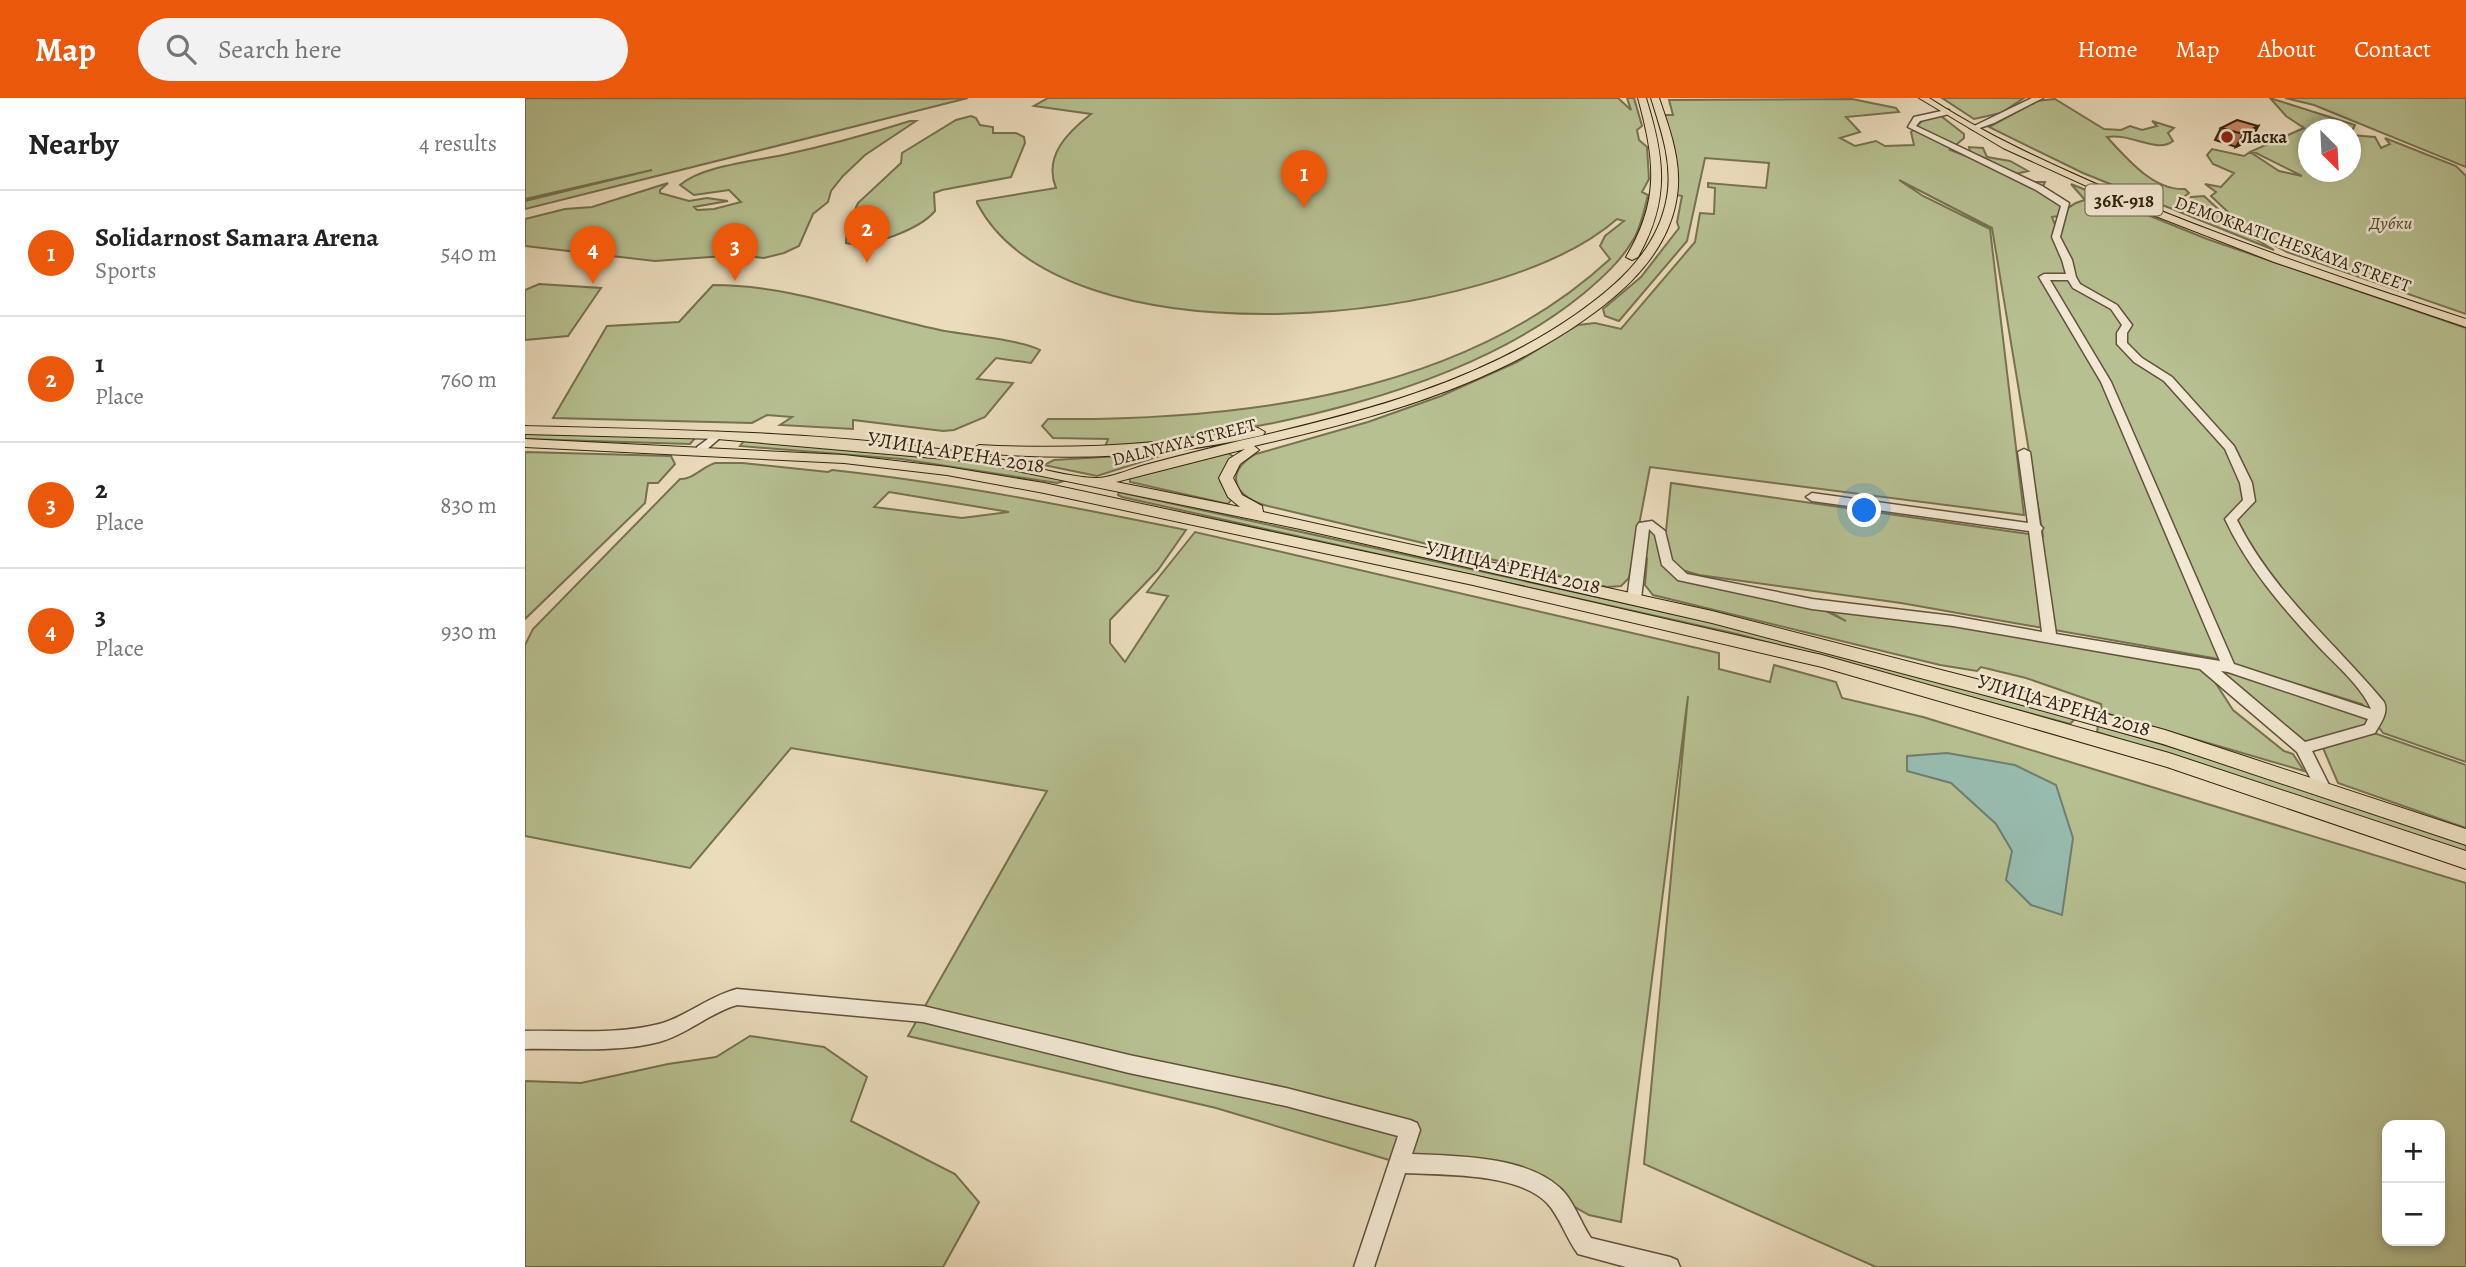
<!DOCTYPE html>
<html lang="en">
<head>
<meta charset="utf-8">
<style>
  body { margin:0; font-family:Alegreya,serif; background:#f2f2f2; color:#222 }
  .controls { position:absolute; right:21px; bottom:21px; display:grid; overflow:hidden; border-radius:14px; box-shadow:0 4px 10px #0003 }
  .controls button { width:63px; height:63px; display:grid; place-items:center; padding:0; border:0; border-bottom:2px solid #e0e0e0; background:#fff; color:#222; font:35px sans-serif }
  .compass { position:absolute; left:1773px; top:21px; width:63px; height:63px; border-radius:50%; background:#fff; box-shadow:0 4px 10px #0003; rotate:156deg }
  .you { position:absolute; left:1340px; top:413px; width:24px; height:24px; margin:-18px; border:5px solid #fff; border-radius:50%; background:#1a73e8; box-shadow:0 0 0 10px #1a73e833 }
  .badge { display:grid; place-items:center; width:46px; height:46px; border-radius:50%; background:#ea580c; color:#fff; font-size:23px; font-weight:700 }
  .pin { position:absolute; translate:-50% -58px; filter:drop-shadow(0 2px 4px #0008) }
  .pin::after { content:''; position:absolute; top:37px; width:24px; height:21px; background:inherit; clip-path:polygon(0 0,100% 0,50% 100%) }
  .list { margin:0; padding:0; list-style:none }
  h2 { display:flex; justify-content:space-between; align-items:center; height:91px; margin:0; padding:0 28px; font-size:30px }
  h2 small { font-size:23px; font-weight:400; color:#767676 }
  .list li { display:grid; grid-template-columns:46px 1fr auto; gap:21px; align-items:center; box-sizing:border-box; height:126px; padding:0 28px; border-top:2px solid #e0e0e0 }
  .list b { display:block; font-size:26px; white-space:nowrap }
  .list p { margin:0; font-size:23px; white-space:nowrap; color:#767676 }
  .list em { font-size:23px; font-style:normal; color:#767676 }
  .icon { flex:none; width:38px; height:38px; fill:none; stroke:currentColor; stroke-width:2; stroke-linecap:round; stroke-linejoin:round }
  .map { position:relative; flex:none; width:1941px; height:1169px; overflow:hidden }
  header { display:flex; align-items:center; gap:42px; box-sizing:border-box; height:98px; padding:0 35px; background:#ea580c; color:#fff }
  header strong { font-size:33px }
  nav { display:flex; gap:38px; margin-inline-start:auto; font-size:24px }
  .search { width:490px; height:63px; background:#f2f2f2; display:flex; align-items:center; gap:18px; box-sizing:border-box; padding:0 24px; border-radius:38px; color:#767676; font-size:26px }
  main { display:flex }
  aside { flex:1; background:#fff }
  .map>svg:first-child { display:block }
  .green { fill:#b7c091; stroke:#767250; stroke-width:2; fill-rule:evenodd }
  .water { fill:#98bcb0; stroke:#707f70; stroke-width:2 }
  .lines { fill:none; stroke-linecap:round; stroke-linejoin:round }
  .minor-casing { stroke:#62513b; stroke-width:3 }
  .major-casing { stroke:#342310; stroke-width:2 }
  .minor { fill:#f2e8d3; fill-rule:evenodd }
  .major { fill:#ebdcbc; fill-rule:evenodd }
  .wall { fill:#b17455; stroke:#342310; stroke-width:2 }
  .shaded-wall { fill:#905e45; stroke:#342310; stroke-width:2 }
  .building { fill:#ce8763; stroke:#342310; stroke-width:2 }
  .poi-dot { fill:#8f2418; stroke:#f2e8d3; stroke-width:2.5 }
  .labels { text-anchor:middle; stroke-width:5; stroke-linejoin:round; paint-order:stroke }
  .far-poi-label { font-size:18px; font-weight:bold; fill:#342310; stroke:#f2e8d3; text-anchor:start }
  .far-park-label { font-size:18px; font-style:italic; fill:#554a30; stroke:#f2e8d3 }
  .far-street-label { font-size:18px; fill:#342310; stroke:#f2e8d3 }
  .shield { fill:#f2e8d3; stroke:#6d5e4a; stroke-width:2 }
  .shield-label { font-size:19px; font-weight:bold; fill:#342310 }
  .street-label { font-size:21px; fill:#342310; stroke:#f2e8d3 }
</style>
</head>
<body>
<header>
<strong>Map</strong>
<div class="search"><svg class="icon" aria-label="search" viewBox="0 0 24 24"><circle cx="10" cy="10" r="6"/><path d="M15 15l6 6"/></svg>Search here</div>
<nav><a>Home</a><a>Map</a><a>About</a><a>Contact</a></nav>
</header>
<main>
<aside>
<h2>Nearby<small>4 results</small></h2>
<ul class="list">
<li><span class="badge">1</span><div><b>Solidarnost Samara Arena</b><p>Sports</p></div><em>540 m</em></li>
<li><span class="badge">2</span><div><b>1</b><p>Place</p></div><em>760 m</em></li>
<li><span class="badge">3</span><div><b>2</b><p>Place</p></div><em>830 m</em></li>
<li><span class="badge">4</span><div><b>3</b><p>Place</p></div><em>930 m</em></li>
</ul>
</aside>
<div class="map">
<svg width="1941" height="1169" viewBox="0 0 1941 1169">
  <rect width="100%" height="100%" fill="#ebdcbc"/>
  <filter id="stains"><feTurbulence type="fractalNoise" baseFrequency=".00286" numOctaves="4"/><feColorMatrix values="0 0 0 0 .2 0 0 0 0 .09 0 0 0 0 .02 0 0 0 .5 -.17"/></filter>
  <radialGradient id="worn" r=".72"><stop offset=".6" stop-color="#630" stop-opacity="0"/><stop offset="1" stop-color="#630" stop-opacity=".3"/></radialGradient>
  <path class="green" d="M0,0L419,1L443,0L0,111V103L127,72L0,101Z
    M523,0H1093L1106,12L1102,0H1109L1117,28L1112,32L1114,42L1122,49L1124,81L1117,94L1123,97C1119,112 1116,130 1108,142C1096,163 1077,180 1058,196C937,295 733,336 580,349L583,341L528,340L517,328L523,321C715,323 938,297 1085,161L1075,148L1080,138L1099,123L1092,121C970,229 538,271 452,105V103L531,90C518,58 543,34 566,16L509,8Z
    M1417,0H1499L1476,15L1449,21Z
    M1745,0L1830,27L1826,35V32H1784V74H1826V37L1850,39L1856,50L1865,46L1860,40L1931,68L1941,78V216L1762,154L1723,133L1686,98L1691,94L1680,86L1696,89L1709,75L1688,66L1682,57L1687,51L1719,58L1725,54L1754,73L1777,78L1727,53L1779,30L1761,18Z
    M1760,0H1941V69L1789,7Z
    M1327,1L1371,10L1374,14L1321,19L1335,34L1315,40L1330,48L1351,43L1360,48L1389,47L1386,34L1399,21L1416,18L1439,36V40L1425,52L1446,60L1444,49L1458,50L1462,59L1485,63L1503,73L1486,77L1501,84H1520L1516,93L1534,101L1537,109L1533,118L1527,119L1531,129C1539,115 1542,106 1560,102L1546,86L1682,141L1941,230V664L1858,635L1849,623L1845,631L1778,650L1681,570L1708,612L1759,653L1768,656L1779,673L1577,614L1576,606L1501,580L1456,569L1452,573L1415,567L1128,497L1120,487L1122,461L1116,445L1124,431L1136,436L1140,442L1146,385L1518,438L1467,130L1374,82L1398,98L1465,131L1499,417L1125,369L1104,480L1096,488L1082,489L739,407C707,396 700,374 731,356L843,324L916,298L992,264L1053,227L1070,225L1096,231L1170,144L1175,115L1189,116L1190,90L1183,89V85L1241,90L1244,65L1180,60L1162,143L1094,223L1080,218L1078,211L1116,179L1154,130L1152,124L1157,98L1152,97L1138,17H1148L1144,2ZM1150,470L1174,477L1376,505L1688,560L1837,606L1843,614L1704,569L1294,507L1321,523L1287,506L1158,479Z
    M1530,1L1579,31L1596,32L1605,28L1617,32L1632,28L1627,23L1649,30L1643,35L1648,43C1632,56 1607,35 1582,39C1602,61 1629,93 1660,91L1664,95L1655,102L1657,112H1669L1664,104L1666,99L1679,98L1716,132L1749,152L1558,75L1464,29L1512,3Z
    M446,18L451,20L455,27L468,29V35H491L499,39L500,45L486,79L417,92L409,95L410,113C395,131 344,151 321,145L322,129L333,105L376,65L377,55L431,22Z
    M385,23H391L340,57L318,78L306,93L303,104L288,116L274,148L259,155L239,160L213,157L130,163L0,148V121L40,111L67,109L143,85L135,92V95L164,103L182,100L203,103L169,109L172,112L189,111L216,104L204,92L169,97L155,87C177,68 229,63 258,57C300,48 344,36 385,23Z
    M14,186L76,190L43,238L0,242V192Z
    M188,187C267,187 338,216 415,232C439,237 497,242 515,252L506,265L471,260L452,281L488,285L460,319L429,332L418,333L328,322V331L255,327L267,319L242,317L227,325L28,320L82,228L154,224Z
    M0,335L171,339L165,346L0,341Z
    M219,343L423,361L530,378L539,383L532,385L376,361L215,348Z
    M0,354L146,358L150,366L133,385H123L120,405L0,521Z
    M644,355L572,378L519,367L529,362Z
    M703,355L709,359L695,383L706,402L703,406L605,384V380Z
    M190,365H217L303,374L307,372C427,385 543,408 661,432L633,472L585,522V545L600,564L643,498L622,494L670,434L1194,555V571L1245,584L1249,567L1311,584L1317,600L1398,619L1941,785V1169H1351L1119,1066L1163,598L1096,1124L1064,1117L1007,1085L874,1065L691,1010L383,938L522,693L266,650L165,770L0,738V547L8,531L155,381C167,382 177,369 190,365ZM364,394L484,414L437,420L349,409ZM1862,1027H1915V1143H1862Z
    M594,394L1223,532L1550,621L1545,626L1212,536L597,399L593,397Z
    M1573,627L1736,676L1941,745V754L1572,634Z
    M1849,635L1941,667V730L1813,685L1798,650Z
    M225,938L299,949L342,979L326,1023L430,1076L454,1104L418,1169H0V983L56,985L143,966L191,959Z"/>
  <path class="water" d="M1422,655L1490,667L1531,687L1548,740L1537,817L1506,807L1481,782L1487,753L1471,726L1426,685L1382,673V658Z"/>
  <g class="lines">
    <defs>
      <path id="minor" d="M1507,0H1518L1469,25L1449,32L1445,30Z
        M1421,12H1424V16L1395,23L1391,28L1517,88L1544,105L1535,139L1547,162L1551,179L1555,186L1592,207L1607,227L1602,235V245L1617,260L1647,279L1709,348L1727,385L1730,403L1712,422C1747,493 1809,544 1859,604C1864,615 1855,626 1850,635L1787,653L1805,689L1802,693L1797,695L1792,693L1772,654L1675,571L1428,528L1287,511L1153,482L1137,467L1130,437L1124,431L1116,501L1109,505L1102,501L1112,428L1114,425L1127,423L1140,433L1147,462L1162,476L1287,501L1428,518L1517,534L1504,433L1287,403L1281,399L1287,395L1503,425L1493,354L1499,351L1505,354L1515,427L1518,430L1516,433L1531,536L1695,563L1576,284L1514,179L1519,176H1541L1537,162L1527,139L1536,108L1511,92L1383,29L1389,19ZM1525,182H1543L1548,190L1586,211L1597,227L1592,235V246L1609,264L1639,283L1700,351L1715,385L1718,402L1700,421C1723,470 1757,509 1793,548C1811,567 1836,588 1846,611L1709,566L1586,284ZM1696,573L1703,574L1843,621L1840,627L1780,644Z
        M192,334L196,335V339L180,353H172V349Z
        M212,891L398,908L604,957L761,990L885,1022L892,1025L895,1032L887,1056C931,1058 1000,1058 1034,1089C1049,1102 1055,1124 1066,1140L1145,1159L1152,1162L1155,1169H1101L1053,1156C1041,1140 1035,1119 1022,1105C993,1075 920,1077 880,1075L849,1169H829L873,1038L761,1008L604,975L398,924L212,907C184,915 163,936 134,944C91,955 44,950 0,951V933C44,932 91,937 134,926C161,919 184,898 212,891Z"/>
      <path id="major" d="M1113,0H1121C1140,61 1145,102 1113,159L1107,162L1101,159C1135,102 1130,62 1113,0Z
        M1126,0H1134C1145,32 1157,64 1152,98C1144,153 1102,192 1059,222C960,291 846,321 729,348L734,352L715,366L708,380L717,397L737,408L738,414L1187,513L1490,591L1640,632L1941,731V747L1638,646L1490,605L1187,525L775,431L444,363L192,341L0,336V328C148,332 297,333 443,355C485,361 527,377 569,380C584,381 605,371 620,367C653,358 686,350 718,342C835,315 950,286 1050,217C1092,188 1133,152 1142,99C1148,65 1136,32 1126,0ZM720,351L704,361L694,380L703,399L715,409L591,384Z
        M1394,0H1404C1461,37 1523,65 1585,92C1701,141 1821,182 1941,221V229L1749,164L1610,110L1478,50Z
        M733,330L740,334L738,337C656,357 567,362 483,357C472,356 455,358 447,351L454,347C548,352 640,347 733,330Z
        M0,341L319,357L422,369L519,385L948,477L1297,557L1644,655L1941,753V771L1642,669L1297,569L948,487L519,395L422,377L319,365L0,349Z"/>
    </defs>
    <use href="#minor" class="minor-casing"/>
    <use href="#major" class="major-casing"/>
    <use href="#minor" class="minor"/>
    <use href="#major" class="major"/>
  </g>
  <path class="wall" d="M1733,28L1727,41L1711,49L1690,42L1696,30Z"/>
  <path class="shaded-wall" d="M1733,28L1727,41L1711,49L1718,36Z"/>
  <path class="building" d="M1712,22L1733,28L1718,36L1696,30Z"/>
  <circle class="poi-dot" cx="1702" cy="39" r="7"/>
  <g class="labels">
    <g class="far-poi-label">
      <text x="1716" y="45">Ласка</text>
    </g>
    <g class="far-park-label">
      <text x="1866" y="131">Дубки</text>
    </g>
    <g class="far-street-label">
      <text transform="translate(1768 146) rotate(20)" y="6">DEMOKRATICHESKAYA STREET</text>
      <text transform="translate(659 344) rotate(-14)" y="6">DALNYAYA STREET</text>
    </g>
    <rect class="shield" x="1560.5" y="86.5" width="77" height="31" rx="5"/>
    <g class="shield-label">
      <text x="1599" y="109">36К-918</text>
    </g>
    <g class="street-label">
      <text transform="translate(431 354) rotate(9)" y="7">УЛИЦА АРЕНА 2018</text>
      <text transform="translate(988 469) rotate(13)" y="7">УЛИЦА АРЕНА 2018</text>
      <text transform="translate(1539 607) rotate(16)" y="7">УЛИЦА АРЕНА 2018</text>
    </g>
  </g>
  <rect width="100%" height="100%" filter="url(#stains)"/>
  <rect width="100%" height="100%" fill="url(#worn)"/>
</svg>
<div class="controls">
<button>+</button>
<button>−</button>
</div>
<svg class="compass" viewBox="-18 -18 36 36"><path d="M0-13l5 13h-10z" fill="#e53935"/><path d="M0 13l5-13h-10z" fill="#767676"/></svg>
<div class="you"></div>
<div class="pin badge" style="left:779px;top:110px">1</div>
<div class="pin badge" style="left:342px;top:165px">2</div>
<div class="pin badge" style="left:210px;top:183px">3</div>
<div class="pin badge" style="left:68px;top:186px">4</div>
</div>
</main>
</body>
</html>
